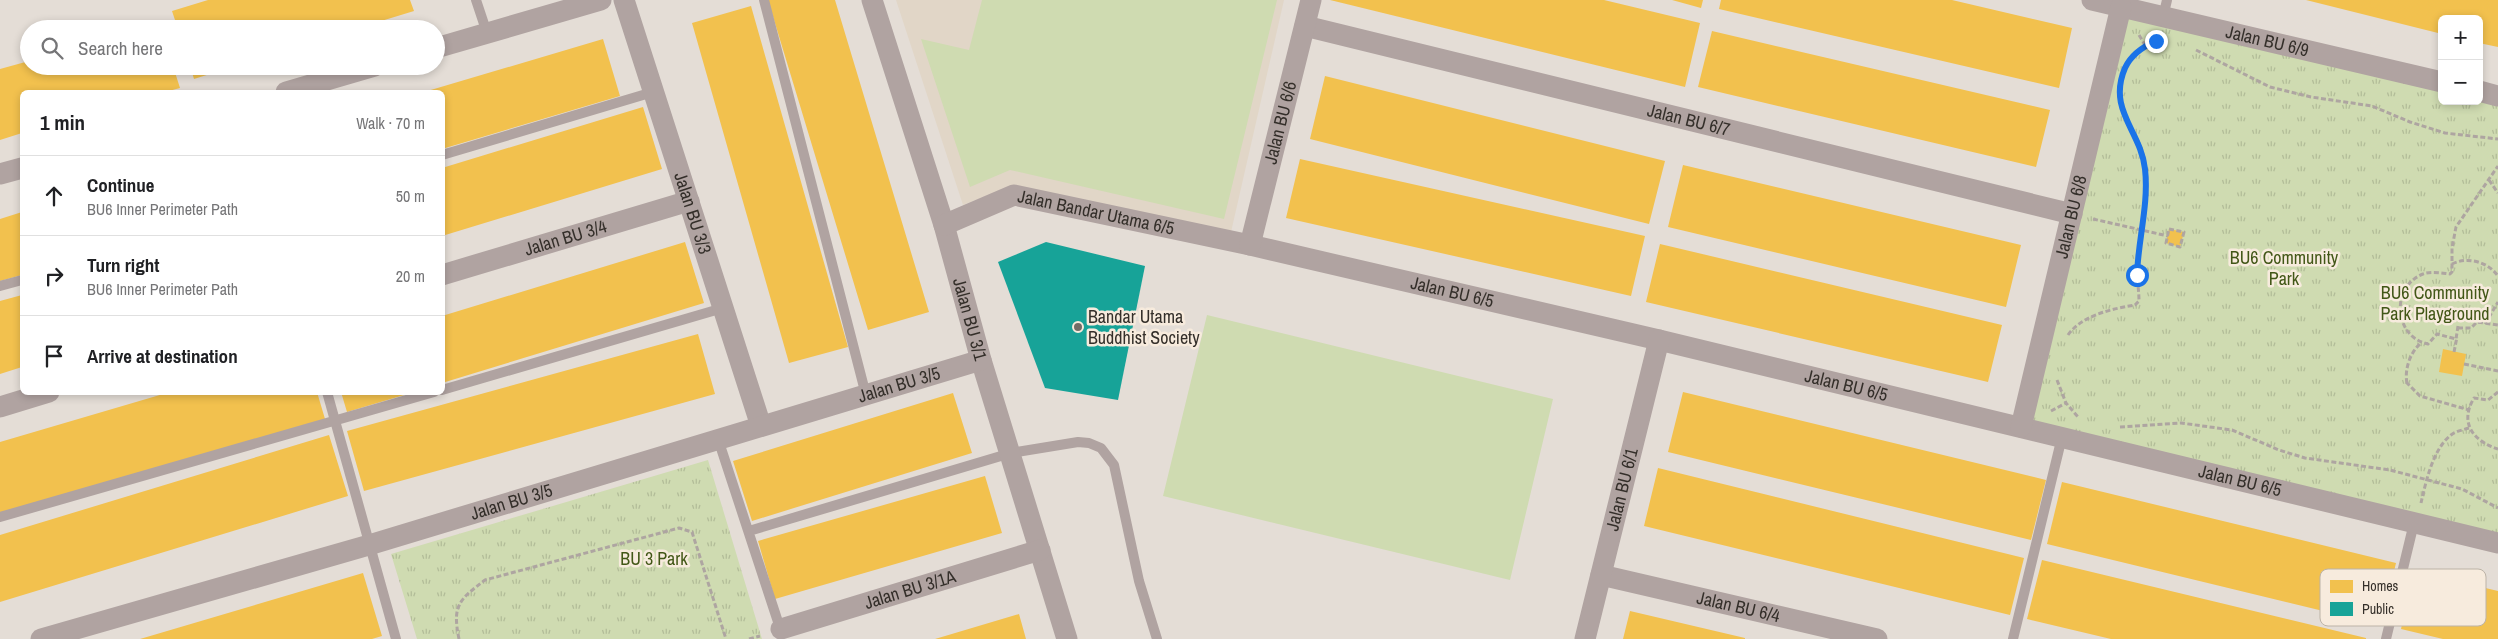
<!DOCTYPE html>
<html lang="en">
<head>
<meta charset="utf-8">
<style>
  body { margin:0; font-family:"Archivo Narrow",sans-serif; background:#f2f2f2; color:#202124 }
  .controls { position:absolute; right:15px; top:15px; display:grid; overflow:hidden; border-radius:8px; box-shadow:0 2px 8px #0003 }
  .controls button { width:45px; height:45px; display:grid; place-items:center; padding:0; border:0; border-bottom:1px solid #e0e0e0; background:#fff; color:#202124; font:25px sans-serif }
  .stop { position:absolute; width:15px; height:15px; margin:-11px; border:4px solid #1a73e8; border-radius:50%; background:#fff }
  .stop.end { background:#1a73e8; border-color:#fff; box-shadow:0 1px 5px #0008 }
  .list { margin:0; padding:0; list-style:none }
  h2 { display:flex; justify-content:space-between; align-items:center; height:65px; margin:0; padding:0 20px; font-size:21px }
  h2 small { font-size:16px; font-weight:400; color:#757577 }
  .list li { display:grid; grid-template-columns:32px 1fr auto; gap:15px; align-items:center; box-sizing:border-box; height:80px; padding:0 20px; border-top:1px solid #e0e0e0 }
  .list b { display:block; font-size:19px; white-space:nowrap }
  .list p { margin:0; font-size:16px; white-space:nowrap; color:#757577 }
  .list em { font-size:16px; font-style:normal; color:#757577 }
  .icon { flex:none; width:28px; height:28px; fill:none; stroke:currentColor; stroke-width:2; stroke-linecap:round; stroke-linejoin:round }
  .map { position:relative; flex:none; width:2498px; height:639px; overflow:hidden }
  .search { position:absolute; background:#fff; box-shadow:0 2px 8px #0003; left:20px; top:20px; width:425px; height:55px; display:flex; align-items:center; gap:12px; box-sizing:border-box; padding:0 18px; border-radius:28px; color:#757577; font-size:19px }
  .panel { position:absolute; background:#fff; box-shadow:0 2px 8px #0003; left:20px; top:90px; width:425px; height:305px; border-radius:8px }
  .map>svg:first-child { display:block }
  .built { fill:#e1d6c7 }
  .green { fill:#cfdbb1 }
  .park { fill:url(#park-tufts) }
  .homes { fill:#f2c14e }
  .public { fill:#17a398 }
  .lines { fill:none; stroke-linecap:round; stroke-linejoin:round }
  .path { stroke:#aea5a1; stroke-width:3; stroke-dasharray:5 2.5; stroke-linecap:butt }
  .lane { stroke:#b0a3a1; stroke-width:10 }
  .street { stroke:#b0a3a1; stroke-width:21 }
  .route { stroke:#1a73e8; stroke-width:6 }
  .poi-dot { fill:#726c66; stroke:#f7ebdd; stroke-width:2 }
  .labels { text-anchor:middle; stroke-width:5; stroke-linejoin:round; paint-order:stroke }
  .street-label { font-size:18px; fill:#342f2a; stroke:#f7ebdd }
  .park-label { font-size:18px; fill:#425717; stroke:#f7ebdd }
  .poi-label { font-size:18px; fill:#342f2a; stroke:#f7ebdd; text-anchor:start }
  .key { fill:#f7ebdd; stroke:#bcb3a7; stroke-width:1 }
  .key-label { font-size:14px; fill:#342f2a }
</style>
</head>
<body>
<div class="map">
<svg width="2498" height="639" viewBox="0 0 2498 639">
  <defs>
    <pattern id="park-tufts" width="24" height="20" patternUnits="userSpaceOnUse" patternTransform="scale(1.25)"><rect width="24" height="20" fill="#cfdbb1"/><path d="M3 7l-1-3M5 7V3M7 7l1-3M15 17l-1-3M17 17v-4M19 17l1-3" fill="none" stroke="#b2bc98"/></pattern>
  </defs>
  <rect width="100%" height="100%" fill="#e4ddd6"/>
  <path class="built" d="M896,0H1284L1231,232L1014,185L963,205Z"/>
  <path class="green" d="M982,0H1277L1224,219L1010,170L970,187L921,39L969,50Z
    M1207,315L1553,399L1510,580L1163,496Z"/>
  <path class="park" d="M2124,11L2442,87V101L2498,100V539L2026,424Z
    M708,460L762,639H417L391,554Z"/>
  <path class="homes" d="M208,0H410L414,11L355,29H178L172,11Z
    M768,0H835L929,312L868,330Z
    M1330,0H1604L1700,23L1685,87Z
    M1672,0H1703L1701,8Z
    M1721,0H1952L2072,28L2059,88L1719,9Z
    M2306,0H2498V47L2479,43V19H2442V34Z
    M751,6L848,347L789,363L692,23Z
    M1712,31L2050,110L2036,167L1698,87Z
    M603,39L620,96L442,149V92H424Z
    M29,61V66H173L180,88L165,92H22V133L0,140V69Z
    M190,66H232V67L194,79Z
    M1325,76L1665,161L1649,224L1310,139Z
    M643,107L662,169L442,236V168Z
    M1300,159L1645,236L1631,296L1286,218Z
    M1683,165L2021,245L2006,307L1668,227Z
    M22,212V275L0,281V219Z
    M2169,229L2184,232L2180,247L2166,243Z
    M685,242L704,303L442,383V316Z
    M1660,244L2002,325L1988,382L1646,302Z
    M22,295V367L0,374V301Z
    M698,334L715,394L364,491L347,431Z
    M2443,349L2466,354L2462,376L2439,372Z
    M170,392H317L325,419L0,514V442Z
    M341,392H411V393L347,412Z
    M1683,392L2046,480L2031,540L1668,452Z
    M953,393L972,453L752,521L733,461Z
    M329,435L348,496L0,602V535Z
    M1658,468L2024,558L2010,615L1644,526Z
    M985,476L1002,533L775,599L758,541Z
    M2062,482L2396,563L2381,625L2047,544Z
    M2042,560L2366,638V639H2111L2027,619Z
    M2414,571L2498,591V639H2443L2401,629Z
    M363,573L382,636L372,639H140Z
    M1630,611L1745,638V639H1623Z
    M1019,614L1026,639H935Z"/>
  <path class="public" d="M1046,242L1145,266L1118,400L1045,388L998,262Z"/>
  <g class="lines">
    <path class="path" d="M2139,35L2145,45
      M2196,50L2270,87L2311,97L2372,106L2410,122L2445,133L2498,139
      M2133,56L2145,45L2160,41
      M2489,180L2498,193
      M2093,219L2168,236
      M2169,229L2184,232L2180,247L2166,243Z
      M2452,264C2468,256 2488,262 2498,276
      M2485,324L2498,302
      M2458,326L2456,339L2437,334L2428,344C2394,337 2390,287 2423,274C2431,271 2441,273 2450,274L2452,272V248L2456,227L2498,166
      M2458,328H2471L2477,322L2498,325
      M2068,335C2082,315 2112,309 2135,305L2139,301C2139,288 2136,276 2137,263C2140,227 2154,186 2142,151C2137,135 2126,122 2122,106
      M2454,352L2457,337
      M2464,364L2498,371
      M2057,380L2066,403L2078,417
      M2406,382L2420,396L2469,410
      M2407,383C2404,369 2411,351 2421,343
      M2498,392L2488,400L2474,398C2459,423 2473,441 2498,449
      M2051,411L2066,403
      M2120,427L2181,423L2232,430L2279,450L2305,458L2390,470L2462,489L2498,508
      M2421,503C2426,481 2433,449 2451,435C2456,431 2463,430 2469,428
      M459,639C452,605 459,600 485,580L679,528L692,532L726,639
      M749,639L760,636"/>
    <path class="lane" d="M476,0L487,33
      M764,0L866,395
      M2163,17L2167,0
      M442,155L653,92
      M0,286L22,280
      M442,390L723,308
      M327,392L396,639
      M718,439L781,631
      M0,517L434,392
      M749,531L1011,453L1078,442L1089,443L1101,448L1114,465L1139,581L1157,639
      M2013,639L2062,437
      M2386,639L2414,523"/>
    <g class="street">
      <path id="s1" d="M624,0L761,426"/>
      <path id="s2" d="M872,0L944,225L981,360L1067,639"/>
      <path id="s3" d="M2092,0L2442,82"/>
      <path id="s4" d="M1305,26L2072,214"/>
      <path d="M436,48L601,0"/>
      <path d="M2479,91L2498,96"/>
      <path d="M286,92L375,66"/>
      <path d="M0,174L22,168"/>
      <path id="s5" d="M944,225L1014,195L1250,245L1659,340L2498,543"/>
      <path id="s6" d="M1250,245L1311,0"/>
      <path id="s7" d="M442,275L689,201"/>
      <path d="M0,407L49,392"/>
      <path id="s8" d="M2021,427L2121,7"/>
      <path id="s9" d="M1601,575L1877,639"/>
      <path id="s10" d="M781,629L1040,550"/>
      <path id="s11" d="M41,639L369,545L981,360"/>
      <path id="s12" d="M1585,639L1659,340"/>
    </g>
  </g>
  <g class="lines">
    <path class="route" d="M2137,275C2138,240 2149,204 2145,169C2141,131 2107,110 2125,68C2131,55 2142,47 2156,41"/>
  </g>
  <circle class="poi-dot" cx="1078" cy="327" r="5"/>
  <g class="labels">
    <g class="street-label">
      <text dy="6" stroke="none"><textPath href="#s3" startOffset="180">Jalan BU 6/9</textPath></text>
      <text dy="6" stroke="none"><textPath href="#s4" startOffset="395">Jalan BU 6/7</textPath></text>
      <text dy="6" stroke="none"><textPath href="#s6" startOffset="126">Jalan BU 6/6</textPath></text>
      <text dy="6" stroke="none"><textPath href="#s1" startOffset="224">Jalan BU 3/3</textPath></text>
      <text dy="6" stroke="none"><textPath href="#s5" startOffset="160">Jalan Bandar Utama 6/5</textPath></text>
      <text dy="6" stroke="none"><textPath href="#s8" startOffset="216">Jalan BU 6/8</textPath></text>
      <text dy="6" stroke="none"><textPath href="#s7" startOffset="129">Jalan BU 3/4</textPath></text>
      <text dy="6" stroke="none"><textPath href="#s5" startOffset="525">Jalan BU 6/5</textPath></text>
      <text dy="6" stroke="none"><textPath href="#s2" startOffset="334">Jalan BU 3/1</textPath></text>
      <text dy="6" stroke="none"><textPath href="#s11" startOffset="895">Jalan BU 3/5</textPath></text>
      <text dy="6" stroke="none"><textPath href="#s5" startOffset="930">Jalan BU 6/5</textPath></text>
      <text dy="6" stroke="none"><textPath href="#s5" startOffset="1335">Jalan BU 6/5</textPath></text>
      <text dy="6" stroke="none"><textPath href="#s12" startOffset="154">Jalan BU 6/1</textPath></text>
      <text dy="6" stroke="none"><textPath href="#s11" startOffset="490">Jalan BU 3/5</textPath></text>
      <text dy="6" stroke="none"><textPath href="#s10" startOffset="135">Jalan BU 3/1A</textPath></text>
      <text dy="6" stroke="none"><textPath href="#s9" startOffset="141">Jalan BU 6/4</textPath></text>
    </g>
    <g class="park-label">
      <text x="2284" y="264">BU6 Community<tspan x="2284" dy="21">Park</tspan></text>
      <text x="2435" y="299">BU6 Community<tspan x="2435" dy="21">Park Playground</tspan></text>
      <text x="654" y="565">BU 3 Park</text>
    </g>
    <g class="poi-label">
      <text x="1088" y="323">Bandar Utama<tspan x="1088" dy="21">Buddhist Society</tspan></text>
    </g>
  </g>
  <rect x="2320" y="569" width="166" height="57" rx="8" class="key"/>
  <rect x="2330" y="580" width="23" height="13" fill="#f2c14e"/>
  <rect x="2330" y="602" width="23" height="14" fill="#17a398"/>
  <g class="key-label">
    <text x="2362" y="591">Homes</text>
    <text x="2362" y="614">Public</text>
  </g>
</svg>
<div class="controls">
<button>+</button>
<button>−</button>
</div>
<div class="stop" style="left:2137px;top:275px"></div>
<div class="stop end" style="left:2156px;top:41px"></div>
<div class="search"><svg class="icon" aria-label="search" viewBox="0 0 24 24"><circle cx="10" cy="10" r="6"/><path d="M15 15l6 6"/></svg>Search here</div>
<section class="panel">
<h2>1 min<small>Walk · 70 m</small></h2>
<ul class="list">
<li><svg class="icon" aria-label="ahead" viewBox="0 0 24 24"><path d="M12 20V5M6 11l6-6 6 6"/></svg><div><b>Continue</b><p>BU6 Inner Perimeter Path</p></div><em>50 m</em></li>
<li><svg class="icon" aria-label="right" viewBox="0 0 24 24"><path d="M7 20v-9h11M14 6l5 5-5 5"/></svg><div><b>Turn right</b><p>BU6 Inner Perimeter Path</p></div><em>20 m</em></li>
<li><svg class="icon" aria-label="arrive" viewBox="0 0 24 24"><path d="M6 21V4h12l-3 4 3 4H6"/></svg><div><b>Arrive at destination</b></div></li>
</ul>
</section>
</div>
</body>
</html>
